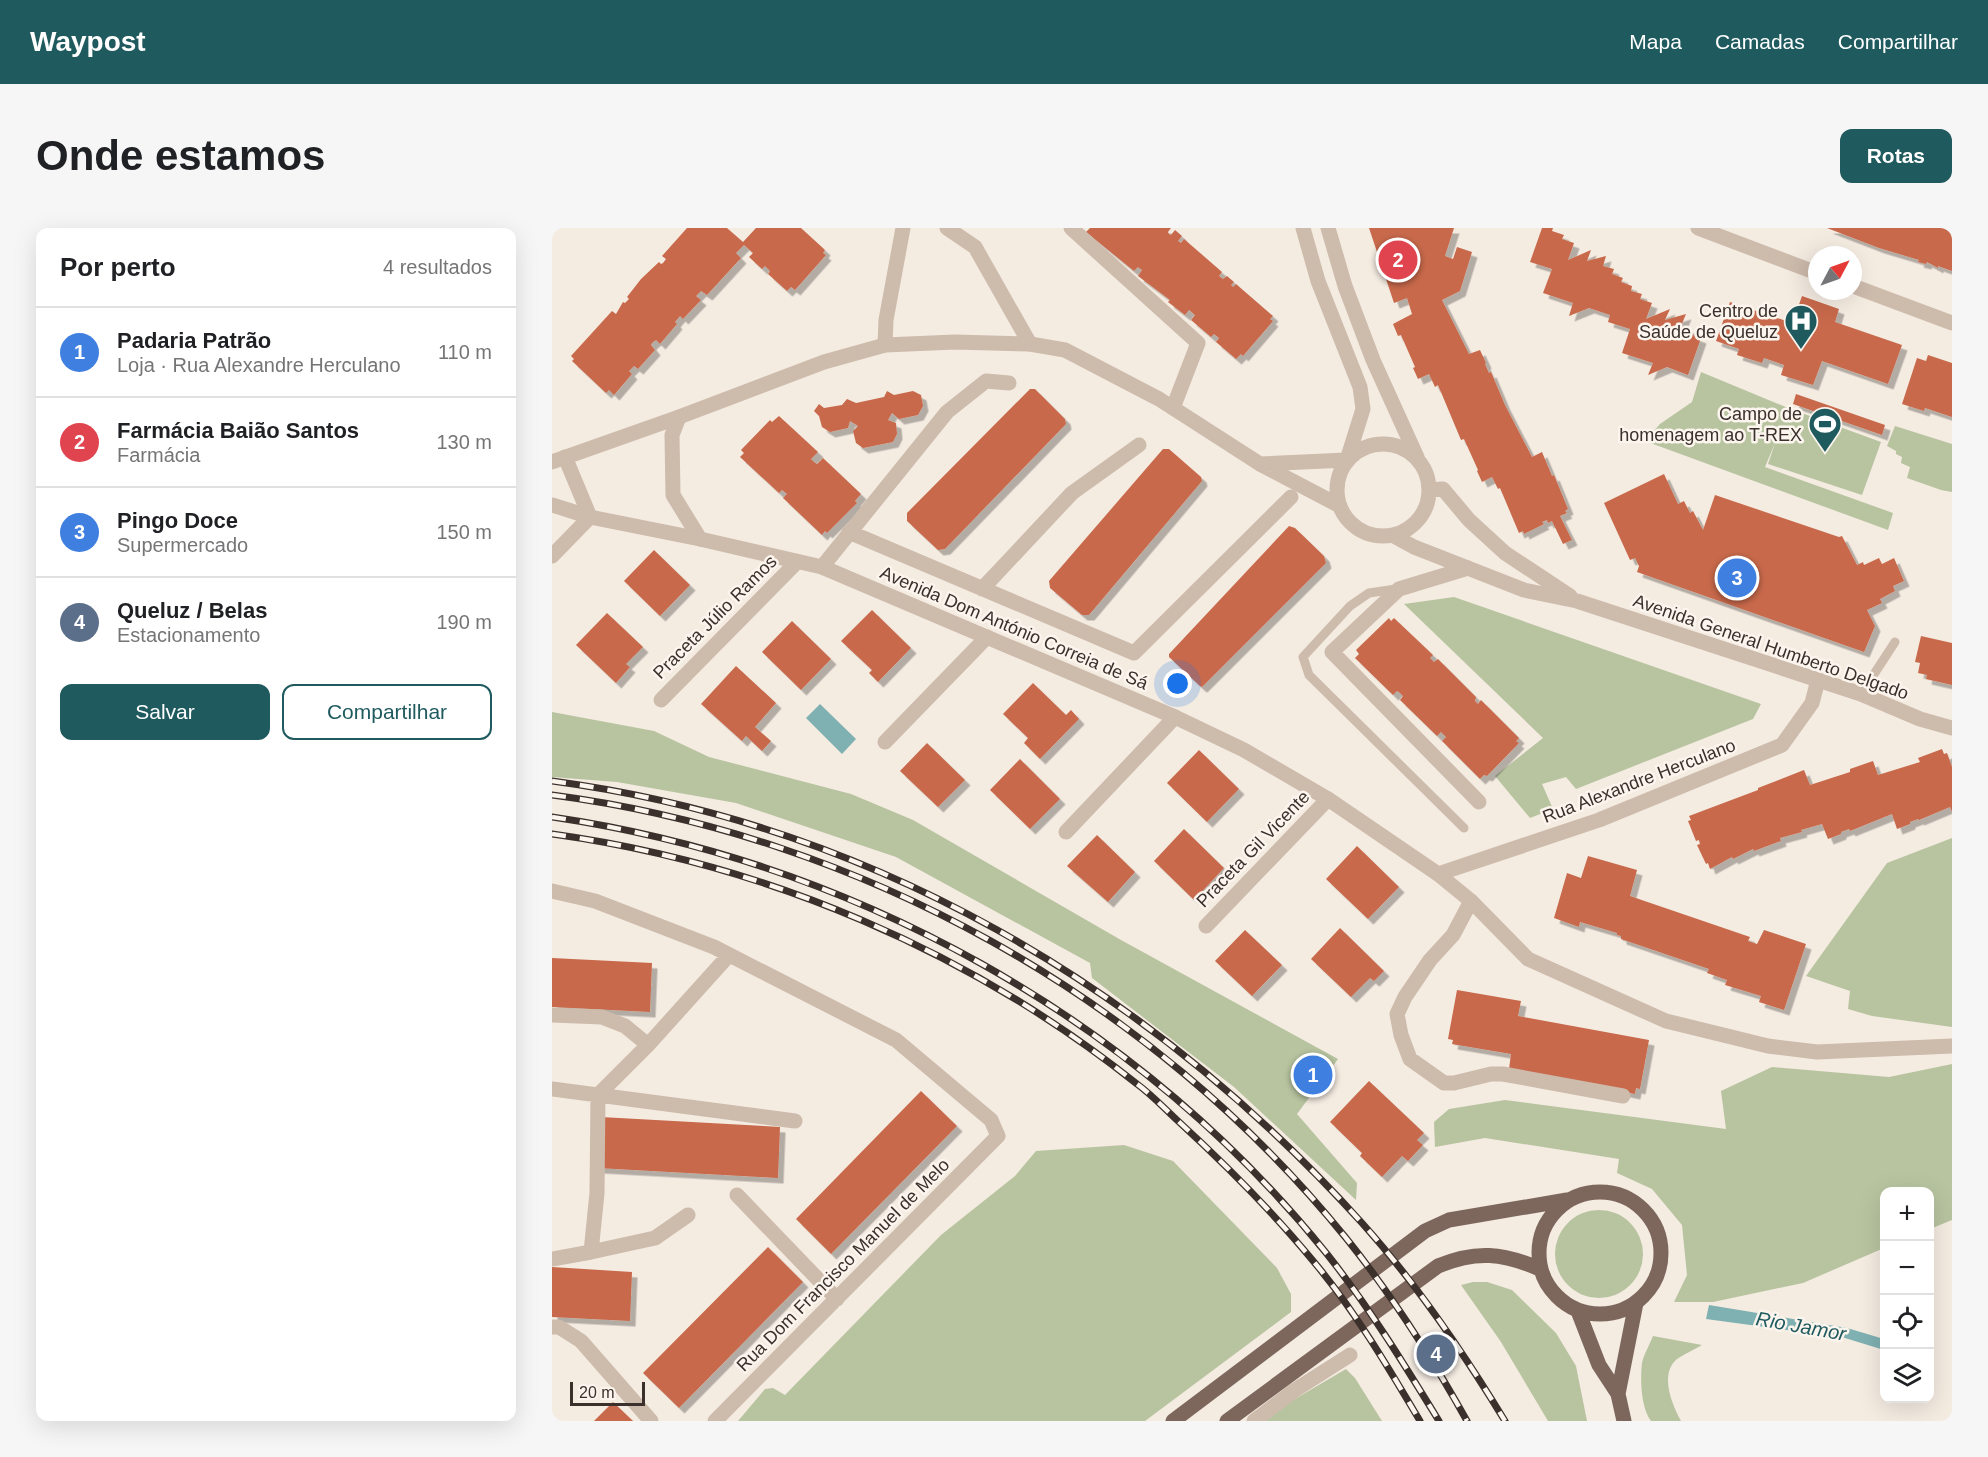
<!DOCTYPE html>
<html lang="pt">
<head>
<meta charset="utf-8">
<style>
  body { margin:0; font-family:Helvetica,sans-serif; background:#f6f6f6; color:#202124 }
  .controls { position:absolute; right:18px; bottom:18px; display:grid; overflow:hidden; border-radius:12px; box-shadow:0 6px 24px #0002 }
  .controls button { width:54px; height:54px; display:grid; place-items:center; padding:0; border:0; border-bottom:2px solid #e0e0e0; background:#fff; color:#202124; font:30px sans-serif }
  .compass { position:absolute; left:1256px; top:18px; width:54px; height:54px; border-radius:50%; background:#fff; box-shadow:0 6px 24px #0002; rotate:49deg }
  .scale { position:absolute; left:18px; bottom:15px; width:75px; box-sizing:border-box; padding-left:6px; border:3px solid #3b302b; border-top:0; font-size:16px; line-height:21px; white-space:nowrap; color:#3b302b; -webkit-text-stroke:4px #fbf5ee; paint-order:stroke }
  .you { position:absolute; left:626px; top:456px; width:21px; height:21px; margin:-15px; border:4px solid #fff; border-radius:50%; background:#1a73e8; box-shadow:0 0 0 9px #1a73e833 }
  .badge { display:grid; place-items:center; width:39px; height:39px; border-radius:50%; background:#1f5a5e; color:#fff; font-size:20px; font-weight:700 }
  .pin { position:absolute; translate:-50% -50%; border:3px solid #fff; box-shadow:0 2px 6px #0006 }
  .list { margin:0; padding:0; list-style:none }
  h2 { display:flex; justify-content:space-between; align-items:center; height:78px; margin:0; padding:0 24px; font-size:26px }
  h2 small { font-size:20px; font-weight:400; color:#757577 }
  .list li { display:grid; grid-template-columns:39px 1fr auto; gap:18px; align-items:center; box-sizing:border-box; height:90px; padding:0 24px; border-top:2px solid #e0e0e0 }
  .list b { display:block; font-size:22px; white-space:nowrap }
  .list p { margin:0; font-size:20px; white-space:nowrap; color:#757577 }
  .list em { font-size:20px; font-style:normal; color:#757577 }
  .actions { display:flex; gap:12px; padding:18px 24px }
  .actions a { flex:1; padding:14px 0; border:2px solid #1f5a5e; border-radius:12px; text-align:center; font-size:21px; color:#1f5a5e }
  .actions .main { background:#1f5a5e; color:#fff }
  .icon { flex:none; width:33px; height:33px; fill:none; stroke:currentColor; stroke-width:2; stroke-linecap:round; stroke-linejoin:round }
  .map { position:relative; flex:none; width:1400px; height:1193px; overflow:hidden; border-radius:12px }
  header { display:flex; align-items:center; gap:36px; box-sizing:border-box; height:84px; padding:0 30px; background:#1f5a5e; color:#fff }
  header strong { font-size:28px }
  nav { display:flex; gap:33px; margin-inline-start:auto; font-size:21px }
  .intro { display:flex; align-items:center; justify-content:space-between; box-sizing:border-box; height:144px; padding:0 36px }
  h1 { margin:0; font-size:42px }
  .button { padding:15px 27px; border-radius:12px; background:#1f5a5e; color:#fff; font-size:21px; font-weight:700 }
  main { display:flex; gap:36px; padding:0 36px }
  aside { flex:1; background:#fff; border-radius:12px; box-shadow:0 6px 24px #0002 }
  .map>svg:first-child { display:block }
  .green { fill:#b8c4a0 }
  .water { fill:#7fb0b2 }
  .building { fill:#c8694b; filter:url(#shadow) }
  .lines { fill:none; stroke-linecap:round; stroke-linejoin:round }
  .service { stroke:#cdbbac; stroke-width:9 }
  .pedestrian { stroke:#cdbbac; stroke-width:15 }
  .minor { stroke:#cdbbac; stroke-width:15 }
  .tertiary { stroke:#cdbbac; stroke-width:15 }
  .primary { stroke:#7d675c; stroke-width:15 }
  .rail-casing { stroke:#3b302b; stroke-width:7 }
  .rail { stroke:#fbf5ee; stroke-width:4.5; stroke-dasharray:14; stroke-linecap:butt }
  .labels { text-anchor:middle; stroke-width:5; stroke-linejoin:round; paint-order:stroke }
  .poi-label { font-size:18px; fill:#3b302b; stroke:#fbf5ee; text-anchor:end }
  .street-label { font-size:18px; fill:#3b302b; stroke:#fbf5ee }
  .water-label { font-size:20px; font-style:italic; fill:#1f5a5e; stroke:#fbf5ee }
</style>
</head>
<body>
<header>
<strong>Waypost</strong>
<nav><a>Mapa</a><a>Camadas</a><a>Compartilhar</a></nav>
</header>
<div class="intro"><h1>Onde estamos</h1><a class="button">Rotas</a></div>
<main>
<aside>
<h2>Por perto<small>4 resultados</small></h2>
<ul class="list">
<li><span class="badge" style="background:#3f7fe0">1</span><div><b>Padaria Patrão</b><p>Loja · Rua Alexandre Herculano</p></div><em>110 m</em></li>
<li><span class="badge" style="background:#e0444e">2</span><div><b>Farmácia Baião Santos</b><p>Farmácia</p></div><em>130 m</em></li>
<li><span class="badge" style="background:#3f7fe0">3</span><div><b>Pingo Doce</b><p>Supermercado</p></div><em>150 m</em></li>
<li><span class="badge" style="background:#5c6f8a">4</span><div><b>Queluz / Belas</b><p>Estacionamento</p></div><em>190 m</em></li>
</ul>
<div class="actions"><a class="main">Salvar</a><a>Compartilhar</a></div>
</aside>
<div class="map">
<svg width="1400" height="1193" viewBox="0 0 1400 1193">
  <defs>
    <filter id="shadow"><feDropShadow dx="5.5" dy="5.5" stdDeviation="0" flood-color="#0004"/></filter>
  </defs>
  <rect width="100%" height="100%" fill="#f4ebe1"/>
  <path class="green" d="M1149,144L1236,180L1329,214L1310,267L1216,236L1223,215L1213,239L1341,285L1336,302L1093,213L1108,196L1140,174Z
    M1343,198L1400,216V264L1389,262L1355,250L1358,239L1349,235L1350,229L1344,226V223L1335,218Z
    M902,369L1209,476L1201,491L1024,561L1014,549L990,556L1001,581L978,590L943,548L991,510L852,376Z
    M0,484L102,503L157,529L299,566L361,592L569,712L786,831L745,886L805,955L804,972L682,859L540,750L538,735L344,629L184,575L65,554L0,549Z
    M1400,610V799L1320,788L1296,781L1298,763L1254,748L1335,635Z
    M1400,836V992L1378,1001V964H1332V1020L1251,1055L1161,1074H1122L1135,1047L1130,997L1100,961L1065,945L1067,931L933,910L883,919L882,894L897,881L953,872L1174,901L1169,863L1220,839L1337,849Z
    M572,917L621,933L725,1040L739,1066V1084L593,1193H186L213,1161L221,1160L233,1167L389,1007L463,948L484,923Z
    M1003 1026a44 44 0 1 1 88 0a44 44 0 1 1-88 0Z
    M921,1054H935L960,1062L1004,1105L1024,1138L1035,1193H996L949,1114L909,1057Z
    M1101,1108L1150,1117C1142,1122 1132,1126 1125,1131C1107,1146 1120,1177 1129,1193H1099C1089,1180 1088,1152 1090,1135C1092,1126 1098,1116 1101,1108Z
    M794,1141L803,1150L830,1193H711L724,1182Z"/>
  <path class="water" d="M268,476L304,511L290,526L254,490Z
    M1157,1077L1295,1100L1332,1111V1122L1293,1110L1154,1091Z"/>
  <path class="building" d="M135,0H175L191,14L204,0H249L273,22L271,25L274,27L243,62L239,59L235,63L216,46L218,43L213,38L210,41L197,29L201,25L192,17L184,25L189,30L155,67L149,63L144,68L149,72L131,91L128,88L123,94L125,96L108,116L104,112L100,115L99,117L103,122L86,141L82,138L77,143L80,146L62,167L57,162L54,165L20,133L22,131L19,128L60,83L64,86L71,74L73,75L77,71L75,69L89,51L107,34L109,36L111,35L114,31L110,28Z
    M538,0H619L616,4L617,6L619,7L623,2L630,8L626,13L629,15L632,11L670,44L667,48L671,51L675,48L682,54L679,57L681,59L684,56L721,88L718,91L721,93L691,128L689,126L684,131L664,114L667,110L662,106L659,109L639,92L643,87L637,82L633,87L616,74L618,72L586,48L590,42L587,40L586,39L582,43L534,4Z
    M817,0H902L893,28L901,31L905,19L920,24L908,63L890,72L917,126L928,122L934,135L933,136L937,145L939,144L953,177L980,229L990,224L1000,248L1002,247L1016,281L1013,283L1015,285L1008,288L1020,312L1011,316L1000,293L996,295L995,292L990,294L992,296L972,306L971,303L967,305L948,260L946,261L940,249L930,254L925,243L926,242L912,211L909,212L886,157L883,159L877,146L866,151L861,140L863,139L849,107L846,108L841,96L860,86L855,70L842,75Z
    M990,0H1001L1000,3L1012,7L1010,11L1022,15L1016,32L1039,22L1035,33L1054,28L1051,38L1062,41L1060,46L1071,50L1069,54L1080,58L1079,63L1090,66L1088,71L1100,75L1094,91L1118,81L1113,92L1134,86L1129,98L1140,101L1138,106L1149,110L1136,147L1115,139L1096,147L1101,135L1070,125L1078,101L1056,94L1058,87L1037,80L1017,88L1021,75L991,65L1000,41L978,34Z
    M1275,0H1400V43L1386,38V40L1375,34L1374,36L1366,34L1367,32L1327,20Z
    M1250,68L1287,81L1283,94L1350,117L1336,156L1270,133L1261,157L1229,147L1232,137L1212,130L1210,135L1185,127L1187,121L1164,113L1178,74L1246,97L1249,87L1244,85Z
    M1376,127L1400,135V189L1373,180L1372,183L1350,176L1365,130L1374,133Z
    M478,161H483L513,191L514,196L393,321L386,322L355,293V285Z
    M335,163L342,167L361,163L369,167L371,178L366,187L347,191L340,185L336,192L344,195L345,206L341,214L311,220L304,215L301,203L306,198L298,193L296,200L278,204L270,199L267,188L262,183L267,176L272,180L290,177L295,171L304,175L332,169Z
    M1244,166L1333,197L1330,207L1241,176Z
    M227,188L266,224L259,231L262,234L265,236L271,230L309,266L303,273L305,275L275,305L273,303L270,307L231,270L235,266L230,262L227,265L188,229L192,225L189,222L218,192L220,194Z
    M611,221H617L649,249L650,253L537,387H530L498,360L497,353Z
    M1112,246L1126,276L1132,273L1138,285L1141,283L1151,302L1163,267L1287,309L1290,308L1305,337L1311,334L1312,337L1327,330L1330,336L1342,330L1352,353L1341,358L1343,363L1328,371L1330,375L1315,382L1323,398L1312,424L1085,344L1087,338L1083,330L1078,332L1052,275Z
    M737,298L743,300L772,328L774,335L650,459L648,458L617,429V426Z
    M102,322L138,357L108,388L72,353Z
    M320,382L359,420L326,454L317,445L320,442L289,413Z
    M55,385L91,419L74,436L78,439L64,455L24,417Z
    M837,390L839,393L842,390L881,427L878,430L882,434L886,431L924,469L923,473L926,476L929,472L967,510L964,513L967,515L935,548L932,547L928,551L890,513L894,509L889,504L885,508L848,472L851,468L848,465L845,463L841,467L803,430L807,426L804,422Z
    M240,393L279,431L249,462L210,424Z
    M1369,408L1400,415V457L1374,451L1375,447L1366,445L1368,435L1363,434Z
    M184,438L224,475L203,499L219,513L210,523L194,508L190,513L149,476Z
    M481,455L514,487L519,482L527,491L488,531L472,515L476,510L451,486Z
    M375,515L413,552L386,579L348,543Z
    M1390,521L1392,526L1395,525L1400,539V584L1398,579L1367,592L1366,591L1358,594V596L1345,601L1340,586L1298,603L1297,601L1289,604V606L1276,611L1270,596L1249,602L1250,604L1228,610L1229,613L1202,623L1201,621L1181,631L1180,629L1158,641L1156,635L1154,636L1145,617L1148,616L1147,612L1144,613L1136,593L1139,592L1137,588L1206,562V560L1252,542L1258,557L1298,544V541L1321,533L1326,547L1368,534L1366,530Z
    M647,522L687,561L655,594L615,555Z
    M468,531L508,571L478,601L438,562Z
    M632,601L672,640L642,672L602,633Z
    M545,607L583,644L556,674L515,638Z
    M805,618L847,659L816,691L774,651Z
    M1036,628L1085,642L1078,668L1198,709L1196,713L1205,716L1212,702L1254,716L1232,782L1207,774L1209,768L1173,757L1175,752L1155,745L1157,741L1069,711V708L1065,707V705L1028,694L1027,699L1002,690L1015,645L1029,650Z
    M788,700L832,743L822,753L818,750L799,769L759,731Z
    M693,702L730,737L700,768L663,733Z
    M0,730L100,735L98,784L0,779Z
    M905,762L969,773L966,788L1097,812L1088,861L1084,860L1083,866L957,841L959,826L900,816L901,812L896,811Z
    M762,833L772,844L758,856L745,841L753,834L757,838Z
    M817,853L872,905L865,912L871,917L856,933L850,928L830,949L808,928L810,925L778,894Z
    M369,863L405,898L279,1026L244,991Z
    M49,889L228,899L226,950L46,940Z
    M216,1019L251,1054L127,1180L91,1145Z
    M0,1039L80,1044L78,1093L0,1089Z
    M61,1174L81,1193H42Z"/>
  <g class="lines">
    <path class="service" d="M844,361L817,365L798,378L751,429L757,447L912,600
      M1309,466L1343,414"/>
    <path class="pedestrian" d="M702,1193L743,1162L798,1127"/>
    <path class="minor" d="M395,0L423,19L478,116
      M519,0L646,115L621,180
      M1146,0L1265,45
      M1301,58L1400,95
      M333,117L334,92L351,0
      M127,189L120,207L121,267L148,311
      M297,304L582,425L739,269
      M0,328L38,289L13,229
      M270,339L395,184L434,153L457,155
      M916,340L847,361L780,424L927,574
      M430,361L520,265L587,217
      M109,472L245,334
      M333,514L435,409
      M514,604L623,489
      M886,646L919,673L976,731L1114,793L1216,818L1265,824L1400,818
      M886,646L1047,592L1230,517L1260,475L1266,452
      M0,663L43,673L162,719L344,812L439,892L446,908L163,1193
      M919,673L901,707L878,732L853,769L845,786L849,807L858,831L892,855H902L939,846H951L1071,868
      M654,698L776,571
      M0,787L50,789L73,798L96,817
      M0,861L243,893
      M185,967L285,1071
      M136,987L103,1010L39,1024L45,965L46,867L96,817L177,727
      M0,1031L39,1024
      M0,1099H7L29,1113L99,1193"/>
    <path class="tertiary" d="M751,0L766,53L808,159L811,181L795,232
      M776,0L793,58L821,132L865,229
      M785 262a46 46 0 1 1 92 0a46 46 0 1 1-92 0Z
      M0,234L127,189L272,134L333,117L403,114L478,116L513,122L607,171L708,236L788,278
      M708,236L795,232
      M877,262L891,261L917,292L953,325L1018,368
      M0,277L38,289L148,311L270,339L623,489L692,522L776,571L886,646
      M840,307L862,319L972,362L1025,373L1309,466L1368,491L1400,500"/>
    <path class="primary" d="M987 1025a61 61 0 1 1 122 0a61 61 0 1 1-122 0Z
      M1026,1083L1047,1137L1066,1166L1072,1193
      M1066,1166L1084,1075
      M621,1193L873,1003L897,992L1015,972
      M675,1193L886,1038C924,1022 951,1025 988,1041"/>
    <defs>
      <path id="rail" d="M0,553C317,595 597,759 810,995C864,1055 911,1124 953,1193
        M0,567C307,607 599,769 794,1010C839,1066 880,1130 915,1193
        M0,589C300,633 584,789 775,1026C817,1079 852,1136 887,1193
        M0,606C212,635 418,723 585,856C600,867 613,881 626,893C674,937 721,984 762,1034C803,1083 836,1139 868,1193"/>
    </defs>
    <use href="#rail" class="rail-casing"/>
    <use href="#rail" class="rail"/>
  </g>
  <defs>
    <symbol id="hospital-pin" viewBox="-11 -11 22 30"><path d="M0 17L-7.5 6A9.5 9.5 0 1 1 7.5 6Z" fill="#1f5a5e" stroke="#fbf5ee"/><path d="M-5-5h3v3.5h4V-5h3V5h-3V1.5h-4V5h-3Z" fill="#fff"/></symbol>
    <symbol id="stadium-pin" viewBox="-11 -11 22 30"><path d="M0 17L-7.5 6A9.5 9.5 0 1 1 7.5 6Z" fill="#1f5a5e" stroke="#fbf5ee"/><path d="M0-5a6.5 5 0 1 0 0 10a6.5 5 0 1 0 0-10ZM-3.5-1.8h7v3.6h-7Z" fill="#fff"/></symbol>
  </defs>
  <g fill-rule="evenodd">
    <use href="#hospital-pin" x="1230" y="74" width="38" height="52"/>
    <use href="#stadium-pin" x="1254" y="177" width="38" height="52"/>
  </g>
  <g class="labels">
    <g class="poi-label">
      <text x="1226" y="89">Centro de<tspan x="1226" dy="21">Saúde de Queluz</tspan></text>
      <text x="1250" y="192">Campo de<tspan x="1250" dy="21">homenagem ao T-REX</tspan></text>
    </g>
    <g class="street-label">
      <text transform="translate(163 389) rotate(-45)" y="6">Praceta Júlio Ramos</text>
      <text transform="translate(462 400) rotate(23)" y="6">Avenida Dom António Correia de Sá</text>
      <text transform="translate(1219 419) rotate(19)" y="6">Avenida General Humberto Delgado</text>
      <text transform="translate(1087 553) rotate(-21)" y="6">Rua Alexandre Herculano</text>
      <text transform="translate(701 621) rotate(-46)" y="6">Praceta Gil Vicente</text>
      <text transform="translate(291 1037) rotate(-45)" y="6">Rua Dom Francisco Manuel de Melo</text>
    </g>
    <g class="water-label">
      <text transform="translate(1249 1098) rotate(10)" y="7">Rio Jamor</text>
    </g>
  </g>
</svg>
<div class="controls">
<button>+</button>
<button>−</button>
<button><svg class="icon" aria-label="locate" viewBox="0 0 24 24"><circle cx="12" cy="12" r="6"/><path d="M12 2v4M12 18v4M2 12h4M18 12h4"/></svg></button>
<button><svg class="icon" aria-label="layers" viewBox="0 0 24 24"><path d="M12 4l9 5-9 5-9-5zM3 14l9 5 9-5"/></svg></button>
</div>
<svg class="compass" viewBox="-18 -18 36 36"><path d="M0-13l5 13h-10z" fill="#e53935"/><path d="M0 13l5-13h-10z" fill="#757577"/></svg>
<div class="scale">20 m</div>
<div class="you"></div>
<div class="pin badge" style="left:761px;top:847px;background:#3f7fe0">1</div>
<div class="pin badge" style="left:846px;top:32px;background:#e0444e">2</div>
<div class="pin badge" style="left:1185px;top:350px;background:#3f7fe0">3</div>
<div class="pin badge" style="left:884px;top:1126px;background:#5c6f8a">4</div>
</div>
</main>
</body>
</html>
